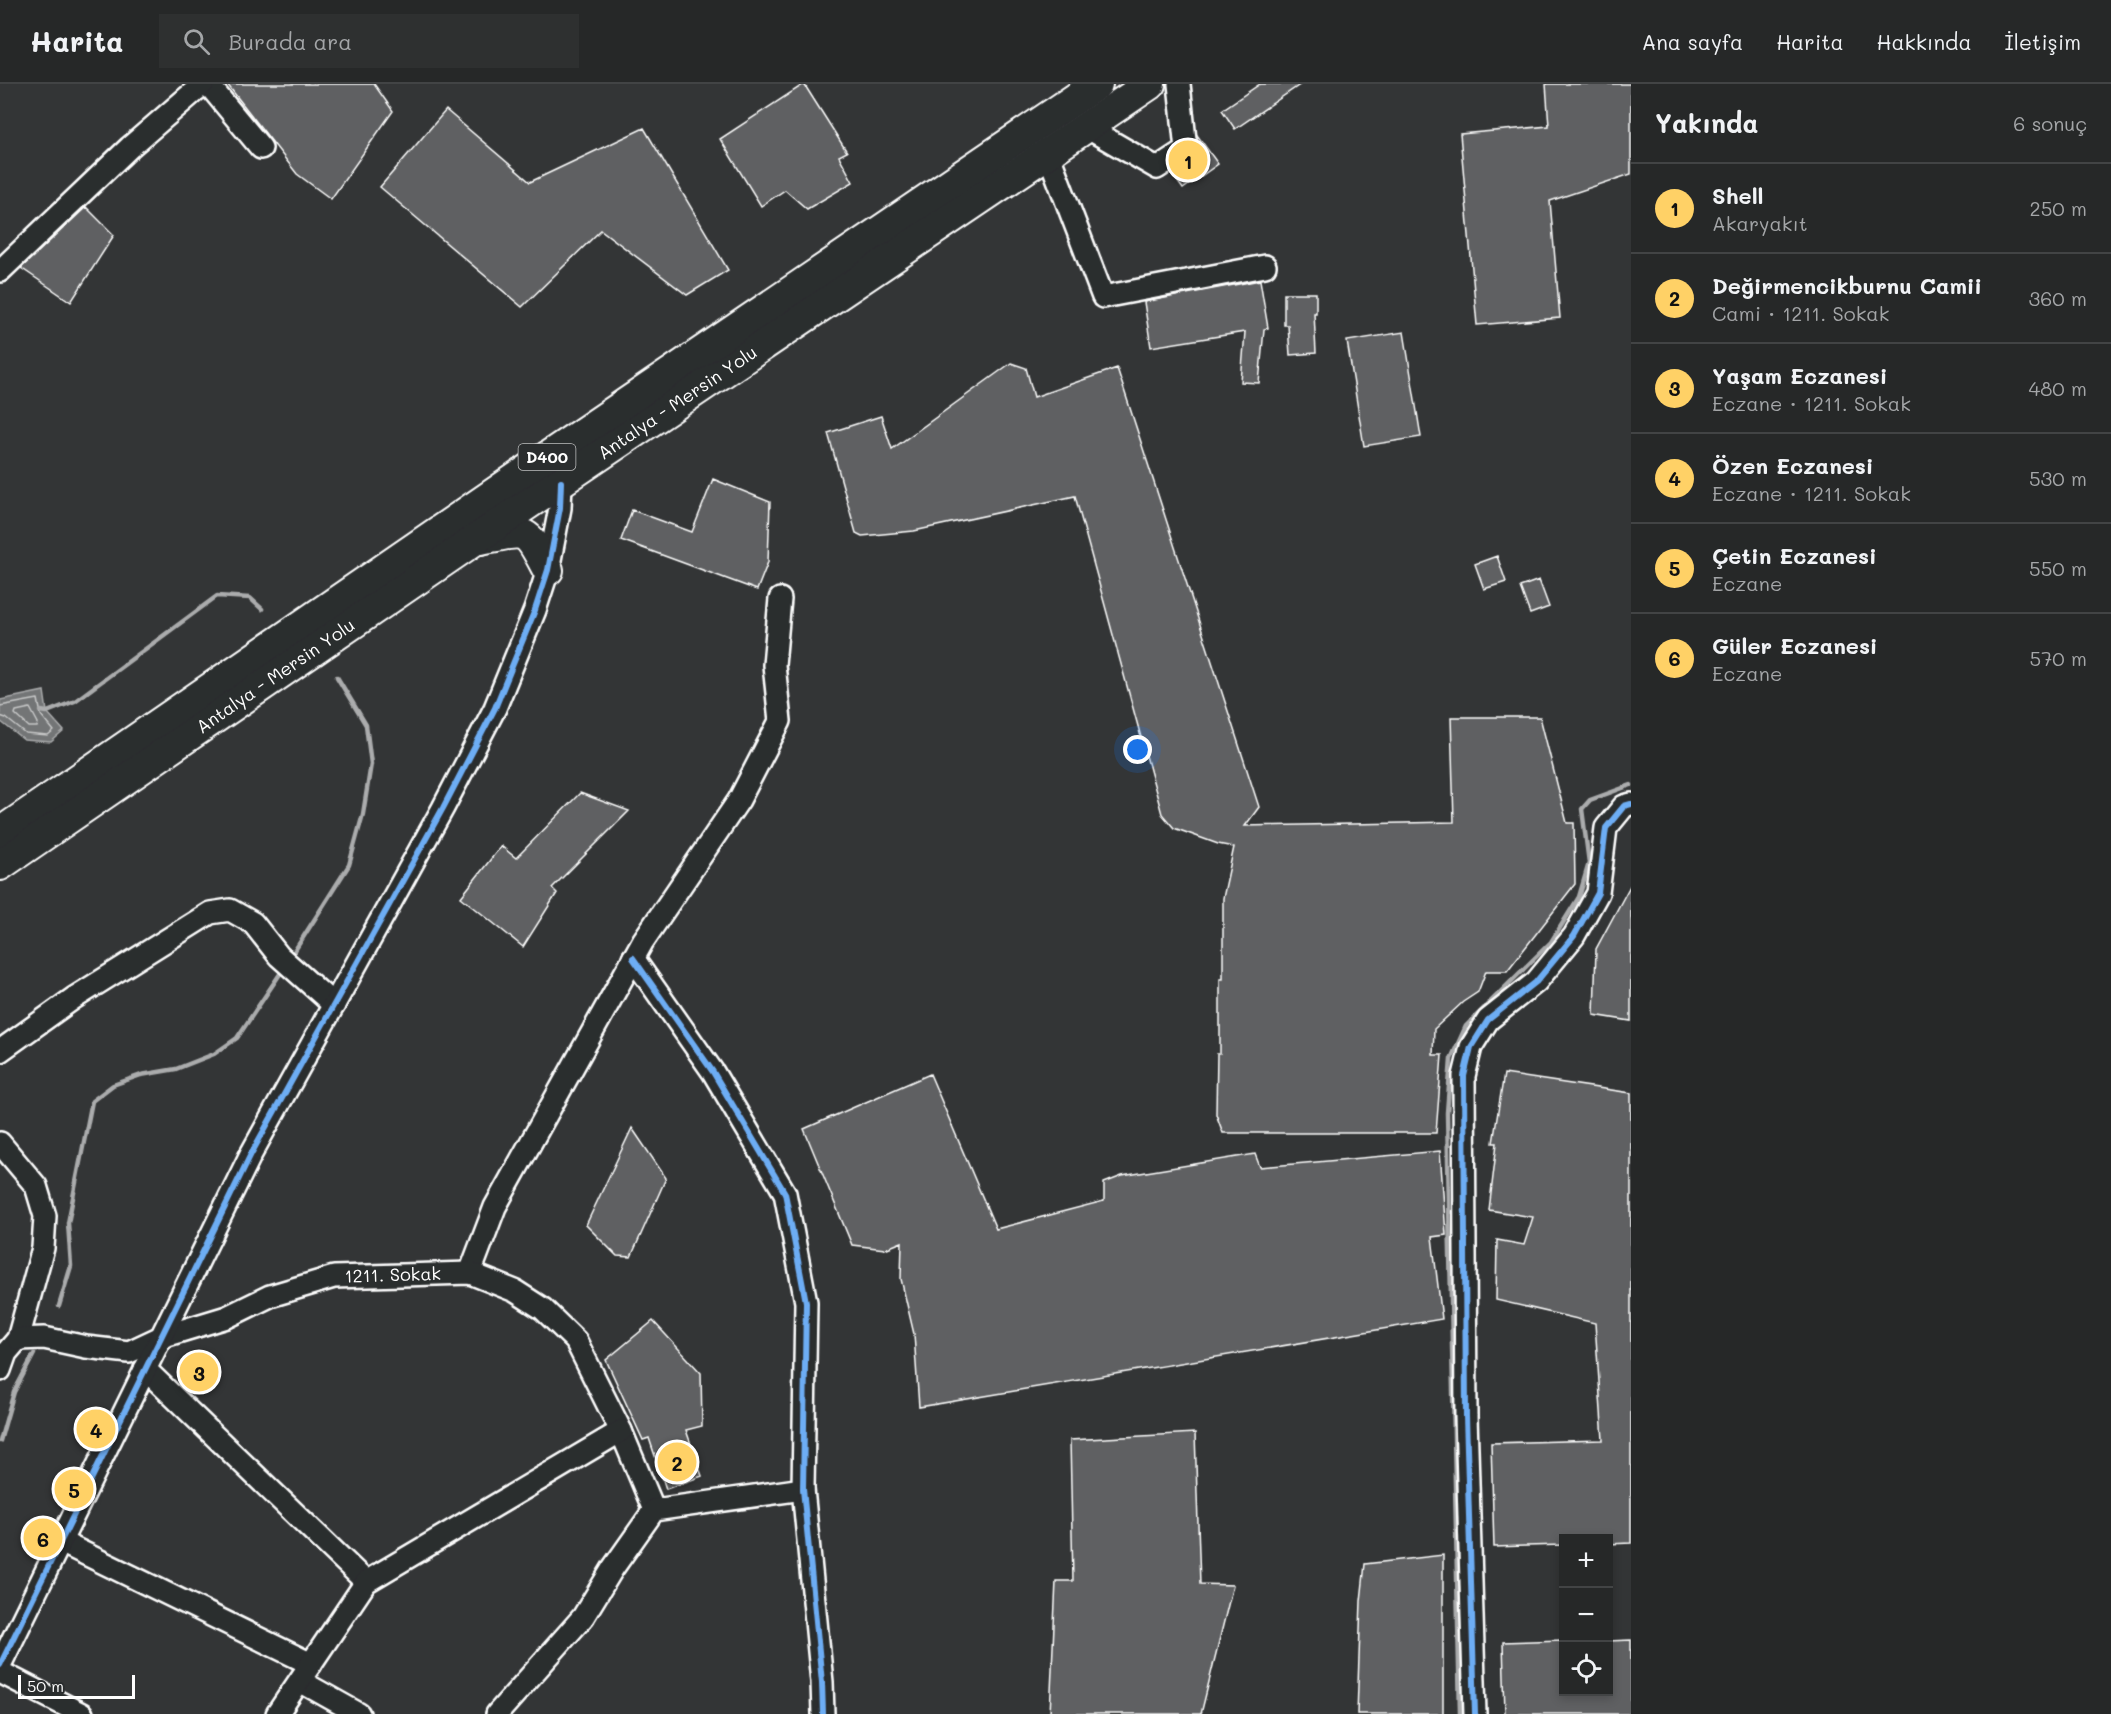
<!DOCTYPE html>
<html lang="tr">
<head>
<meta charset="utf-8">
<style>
  body { margin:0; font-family:Mali,sans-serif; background:#2e3030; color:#f1f3f6 }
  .controls { position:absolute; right:18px; bottom:18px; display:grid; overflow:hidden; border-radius:0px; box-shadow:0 3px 9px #0003 }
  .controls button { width:54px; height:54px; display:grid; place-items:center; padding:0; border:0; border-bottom:2px solid #424445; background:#262828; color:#f1f3f6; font:30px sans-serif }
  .scale { position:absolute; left:18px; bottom:15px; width:117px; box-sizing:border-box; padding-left:6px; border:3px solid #fff; border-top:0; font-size:16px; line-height:21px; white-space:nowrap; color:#fff; -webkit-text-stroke:4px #2a2d2e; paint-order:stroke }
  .you { position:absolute; left:1138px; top:666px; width:21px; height:21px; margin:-15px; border:4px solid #fff; border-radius:50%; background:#1a73e8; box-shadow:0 0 0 9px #1a73e833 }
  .badge { display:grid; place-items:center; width:39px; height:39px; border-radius:50%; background:#ffd166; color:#111; font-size:20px; font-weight:700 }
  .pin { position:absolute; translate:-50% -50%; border:3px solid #fff; box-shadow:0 2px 6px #0006 }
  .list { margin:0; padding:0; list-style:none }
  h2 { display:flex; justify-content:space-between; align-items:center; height:78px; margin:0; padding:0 24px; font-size:26px }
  h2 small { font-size:20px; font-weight:400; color:#a4a6a8 }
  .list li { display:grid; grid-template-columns:39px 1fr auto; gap:18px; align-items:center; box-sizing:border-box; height:90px; padding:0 24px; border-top:2px solid #424445 }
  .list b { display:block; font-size:22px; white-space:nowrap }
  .list p { margin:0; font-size:20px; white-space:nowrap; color:#a4a6a8 }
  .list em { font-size:20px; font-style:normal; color:#a4a6a8 }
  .icon { flex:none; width:33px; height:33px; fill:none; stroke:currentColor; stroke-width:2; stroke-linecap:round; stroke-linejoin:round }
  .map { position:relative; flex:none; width:1631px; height:1630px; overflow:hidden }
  header { display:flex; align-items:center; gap:36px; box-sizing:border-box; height:84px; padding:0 30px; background:#262828; border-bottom:2px solid #424445 }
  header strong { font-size:28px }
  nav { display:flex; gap:33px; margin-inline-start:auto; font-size:21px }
  .search { width:420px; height:54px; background:#2e3030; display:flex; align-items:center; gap:15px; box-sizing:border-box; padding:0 21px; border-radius:0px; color:#a4a6a8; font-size:22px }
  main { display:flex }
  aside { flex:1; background:#262828 }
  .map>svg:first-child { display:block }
  .water { fill:#737576; stroke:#abacad; stroke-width:1.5 }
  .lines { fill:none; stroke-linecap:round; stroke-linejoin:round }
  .shore { stroke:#c7c8c8; stroke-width:1.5 }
  .stream { stroke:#abacad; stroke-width:4.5 }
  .building { fill:#5f6162; stroke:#fff; stroke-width:1.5 }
  .minor-casing { stroke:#fff; stroke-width:26 }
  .highway-casing { stroke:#fff; stroke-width:34 }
  .minor { stroke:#2a2d2e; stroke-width:21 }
  .highway { stroke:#2a2d2e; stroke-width:30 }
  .cycleway-casing { stroke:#2a2d2e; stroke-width:10 }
  .cycleway { stroke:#6dadf4; stroke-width:6 }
  .labels { text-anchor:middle; stroke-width:4.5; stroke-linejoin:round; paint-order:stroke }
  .shield { fill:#2a2d2e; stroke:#bfc0c0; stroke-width:1.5 }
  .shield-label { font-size:16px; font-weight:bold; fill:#fff }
  .street-label { font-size:18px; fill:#fff; stroke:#2a2d2e }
</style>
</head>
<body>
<header>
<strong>Harita</strong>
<div class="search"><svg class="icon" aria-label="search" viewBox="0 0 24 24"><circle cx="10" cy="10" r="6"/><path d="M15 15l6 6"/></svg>Burada ara</div>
<nav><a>Ana sayfa</a><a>Harita</a><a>Hakkında</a><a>İletişim</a></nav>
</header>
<main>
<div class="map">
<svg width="1631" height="1630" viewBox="0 0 1631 1630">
  <rect width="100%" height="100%" fill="#333536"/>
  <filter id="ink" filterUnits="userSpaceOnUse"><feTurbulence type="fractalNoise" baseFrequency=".0167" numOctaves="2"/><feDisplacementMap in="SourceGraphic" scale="12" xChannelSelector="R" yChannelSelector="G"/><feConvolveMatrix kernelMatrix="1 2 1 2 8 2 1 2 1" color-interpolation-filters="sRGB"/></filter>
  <g filter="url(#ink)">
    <path class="water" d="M44,607L47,628L64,647L51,658L24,656L0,637V616Z"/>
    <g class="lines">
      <path class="shore" d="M0,622L38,615L41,631L54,647L48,652L26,650L6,634L0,632
        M30,624L38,639L37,643H29L15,630L16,627Z"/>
      <path class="stream" d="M41,627L47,628L75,617L217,512L250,514L262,525
        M290,874L349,781L363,730L371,680L366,641L337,593
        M59,1222L71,1182L68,1139L92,1017L113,1001L141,991L176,985L214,970L237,954L284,884
        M0,1357L14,1308L34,1270
        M1460,1630L1447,1029L1451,975L1466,942L1551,858L1579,813L1589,779L1582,725L1590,716L1631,701"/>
    </g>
    <path class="building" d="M227,0H374L393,27L331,115L297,90Z
      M804,0L847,68L839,72L853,98L807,125L785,106L761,122L720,55Z
      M1260,0H1301L1235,45L1222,26Z
      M1546,0H1631V90L1550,117L1560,234L1477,241L1460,50L1549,42Z
      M446,26L530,98L644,44L728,186L687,211L601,146L522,223L380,103Z
      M1197,51L1218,80L1183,105L1172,90L1197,71Z
      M86,123L114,151L71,218L21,184Z
      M1260,196L1268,244L1264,245L1259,299L1241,298L1245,248L1151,263L1144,218Z
      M1284,209H1316V229H1314L1316,269L1290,271L1288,241H1284Z
      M1404,248L1421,353L1364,362L1347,257Z
      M1011,279L1026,284L1034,313L1117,284L1259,723L1245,742L1454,738L1451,633H1540L1567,739H1574L1575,800L1507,887H1486L1478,908L1463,918L1434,945L1433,971H1442L1436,1049H1223L1216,1030L1217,970H1220V895H1223V814L1234,763L1218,760L1174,744L1162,730L1075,412L914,447L862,452L856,449L828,349L881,332L892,365Z
      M713,395L770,418L768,478L757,506L621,456L632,426L692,448Z
      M1497,472L1506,498L1484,505L1475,480Z
      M1539,496L1549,523L1530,530L1520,503Z
      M580,709L629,727L552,804L557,809L523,863L461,813L501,762L516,774Z
      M1631,800V937L1594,931L1596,865Z
      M930,990L996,1145L1104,1117V1099L1122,1092L1255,1070L1260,1083L1440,1067L1446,1151L1432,1153L1442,1235L919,1323L914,1250L901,1195L902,1158L885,1165L852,1161L804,1045Z
      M1504,990L1631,1009V1459L1608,1460V1455H1563V1461L1494,1463L1491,1359L1603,1356L1595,1239L1496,1216L1497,1156L1524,1161L1533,1133L1489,1126L1497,1059H1493Z
      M632,1044L666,1094L631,1173L617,1172L586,1141Z
      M653,1237L701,1289L702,1342L686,1346L702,1392L666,1405L649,1354L643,1356L606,1276Z
      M1195,1349L1200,1500L1233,1501L1201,1630H1050L1056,1497H1073L1070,1356Z
      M1443,1471V1630H1357L1361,1517L1365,1480Z
      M1563,1556V1608H1608V1557L1631,1556V1630H1505L1503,1558Z"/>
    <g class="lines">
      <defs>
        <g id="minor">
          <path d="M208,0L261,64"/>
          <path d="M1086,43L1157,84L1186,65L1179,0"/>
          <path d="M1048,69L1103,213L1265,182"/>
          <path d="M0,187L130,63L203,0"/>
          <path d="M633,874L713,988L785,1109L806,1218L803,1405L822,1598L823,1630"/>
          <path d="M0,967L74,914L210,829L230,826L253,839L279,872L334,921"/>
          <path d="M0,1059L36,1102L45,1132L43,1164L18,1255L6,1269L0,1286"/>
          <path d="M470,1189L495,1123L643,857L739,716L780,637L774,581L780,515"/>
          <path id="s1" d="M18,1255L44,1254L86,1263L129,1268L161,1253L227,1233L270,1212L334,1193L470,1189L515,1207L543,1225L576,1257L621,1347L654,1426"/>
          <path d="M145,1285L366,1498"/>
          <path d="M61,1458L311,1580"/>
          <path d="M0,1581L251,1070L443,724L495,624L535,526L548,486L560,424L561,398"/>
          <path d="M0,1588L82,1630"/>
          <path d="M300,1597L359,1630"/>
          <path d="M277,1630L366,1498L621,1347"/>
          <path d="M497,1630L583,1533L613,1484L654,1426L803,1405"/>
          <path d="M1475,1630L1466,1332L1464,992L1471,963L1488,936L1536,898L1574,852L1598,809L1606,744L1624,722L1631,720"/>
        </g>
        <g id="highway">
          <path d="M481,455C529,446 525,443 548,486"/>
          <path d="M0,749L547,373L1097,0"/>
          <path id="s2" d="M0,781L473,457L1150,0"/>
        </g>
      </defs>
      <use href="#minor" class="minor-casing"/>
      <use href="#highway" class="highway-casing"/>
      <use href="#minor" class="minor"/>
      <use href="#highway" class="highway"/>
      <defs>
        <path id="cycleway" d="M633,874L713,988L785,1109L806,1218L803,1405L822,1598L823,1630
          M0,1581L251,1070L443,724L495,624L535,526L548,486L560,424L561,398
          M1475,1630L1466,1332L1464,992L1471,963L1488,936L1536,898L1574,852L1598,809L1606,744L1624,722L1631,720"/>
      </defs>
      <use href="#cycleway" class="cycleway-casing"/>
      <use href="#cycleway" class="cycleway"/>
    </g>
  </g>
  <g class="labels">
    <rect class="shield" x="518.5" y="360" width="57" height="26" rx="4.5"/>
    <g class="shield-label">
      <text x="547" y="379">D400</text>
    </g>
    <g class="street-label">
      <text dy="6" stroke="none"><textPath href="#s2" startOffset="820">Antalya - Mersin Yolu</textPath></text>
      <text dy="6" stroke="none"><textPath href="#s2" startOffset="334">Antalya - Mersin Yolu</textPath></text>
      <text dy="6" stroke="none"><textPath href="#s1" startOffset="390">1211. Sokak</textPath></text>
    </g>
  </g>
</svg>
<div class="controls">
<button>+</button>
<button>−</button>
<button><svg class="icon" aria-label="locate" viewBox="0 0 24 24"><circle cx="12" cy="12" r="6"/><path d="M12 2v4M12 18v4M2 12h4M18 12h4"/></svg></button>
</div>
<div class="scale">50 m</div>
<div class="you"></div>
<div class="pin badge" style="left:1188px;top:76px">1</div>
<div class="pin badge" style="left:677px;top:1378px">2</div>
<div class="pin badge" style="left:199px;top:1288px">3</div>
<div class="pin badge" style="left:96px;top:1345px">4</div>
<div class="pin badge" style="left:74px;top:1405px">5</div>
<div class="pin badge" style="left:43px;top:1454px">6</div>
</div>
<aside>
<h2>Yakında<small>6 sonuç</small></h2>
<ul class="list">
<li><span class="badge">1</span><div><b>Shell</b><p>Akaryakıt</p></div><em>250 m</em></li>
<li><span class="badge">2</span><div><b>Değirmencikburnu Camii</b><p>Cami · 1211. Sokak</p></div><em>360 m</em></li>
<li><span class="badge">3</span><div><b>Yaşam Eczanesi</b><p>Eczane · 1211. Sokak</p></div><em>480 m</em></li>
<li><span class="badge">4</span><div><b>Özen Eczanesi</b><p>Eczane · 1211. Sokak</p></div><em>530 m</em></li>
<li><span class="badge">5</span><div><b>Çetin Eczanesi</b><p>Eczane</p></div><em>550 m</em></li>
<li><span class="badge">6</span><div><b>Güler Eczanesi</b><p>Eczane</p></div><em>570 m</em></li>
</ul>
</aside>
</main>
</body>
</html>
